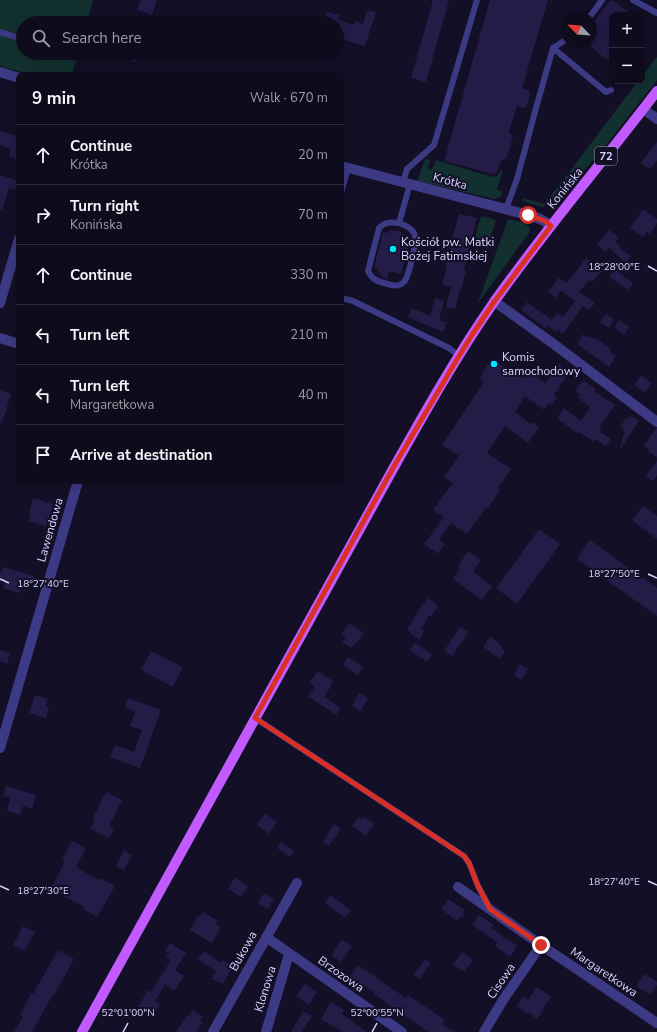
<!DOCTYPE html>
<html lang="en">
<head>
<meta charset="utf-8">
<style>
  body { margin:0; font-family:"Nunito Sans",sans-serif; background:#171425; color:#f1f3f6 }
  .controls { position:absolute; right:12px; top:12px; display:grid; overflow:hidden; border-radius:8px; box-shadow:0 2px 10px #0003 }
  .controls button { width:36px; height:36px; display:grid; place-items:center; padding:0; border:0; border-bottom:1px solid #2e2b3b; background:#0e0b1c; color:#f1f3f6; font:20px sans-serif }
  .compass { position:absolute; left:561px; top:12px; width:36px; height:36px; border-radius:50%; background:#0e0b1c; box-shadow:0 2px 10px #0003; rotate:295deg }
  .stop { position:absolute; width:12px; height:12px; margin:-9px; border:3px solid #d93025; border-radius:50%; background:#fff }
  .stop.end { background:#d93025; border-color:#fff; box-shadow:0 1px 4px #0008 }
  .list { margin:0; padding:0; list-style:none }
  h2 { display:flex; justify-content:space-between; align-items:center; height:52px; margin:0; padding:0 16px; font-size:17px }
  h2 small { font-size:13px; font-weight:400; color:#9b9ba3 }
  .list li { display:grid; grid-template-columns:26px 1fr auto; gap:12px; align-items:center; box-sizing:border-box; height:60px; padding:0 16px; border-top:1px solid #2e2b3b }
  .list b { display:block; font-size:15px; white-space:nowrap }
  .list p { margin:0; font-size:13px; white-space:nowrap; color:#9b9ba3 }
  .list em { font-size:13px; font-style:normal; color:#9b9ba3 }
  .icon { flex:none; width:22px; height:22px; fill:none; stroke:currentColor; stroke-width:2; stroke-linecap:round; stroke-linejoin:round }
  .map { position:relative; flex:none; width:657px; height:1032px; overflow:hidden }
  .search { position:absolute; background:#0e0b1c; box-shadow:0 2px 10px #0003; left:16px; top:16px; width:328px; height:44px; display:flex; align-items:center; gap:10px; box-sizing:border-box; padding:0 14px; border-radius:22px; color:#9b9ba3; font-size:15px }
  .panel { position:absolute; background:#0e0b1c; box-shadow:0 2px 10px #0003; left:16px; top:72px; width:328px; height:412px; border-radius:8px }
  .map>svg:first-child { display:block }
  .green { fill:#12302f }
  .building { fill:#241b47 }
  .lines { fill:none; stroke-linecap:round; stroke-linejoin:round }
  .service { stroke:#3d3a85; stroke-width:6 }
  .minor { stroke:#3d3a85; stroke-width:10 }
  .primary { stroke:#c25bff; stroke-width:10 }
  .route { stroke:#d93025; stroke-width:5 }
  .ticks { fill:none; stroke:#d9d4ff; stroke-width:1.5 }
  .poi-dot { fill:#00e5ff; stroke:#130f26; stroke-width:1.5 }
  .labels { text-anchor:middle; stroke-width:4; stroke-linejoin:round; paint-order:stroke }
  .shield { fill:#130f26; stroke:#9e99be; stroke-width:1 }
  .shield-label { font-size:11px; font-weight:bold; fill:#d9d4ff }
  .street-label { font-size:12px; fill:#d9d4ff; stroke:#130f26 }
  .poi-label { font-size:12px; fill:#d9d4ff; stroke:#130f26; text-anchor:start }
  .ticks-label { font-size:10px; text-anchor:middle; fill:#d9d4ff; stroke:#130f26; stroke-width:4; stroke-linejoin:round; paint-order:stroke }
</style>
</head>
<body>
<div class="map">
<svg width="657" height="1032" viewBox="0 0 657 1032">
  <rect width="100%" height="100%" fill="#130f26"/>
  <path class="green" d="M0,0H93L87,23H23V53H78L72,75H31L0,66Z
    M657,57V80L599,154L561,196L559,195L552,202L542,207L522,201L523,198L544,204L561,183L638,81H642V76Z
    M425,159L430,160L428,168L432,170L436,160L492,177L497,176L502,169V173L497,190L503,192C502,196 499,198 495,199L417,181Z
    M481,216L496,220L488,245L474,241Z
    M508,219C515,221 526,222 530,228L529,233L478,303Z"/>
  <path class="building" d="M140,0H157L152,15L137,10Z
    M433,0H449L426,82L411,78Z
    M490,0H548L522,88L529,90L530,94L526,107L523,108L517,106L509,132L513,136L507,158L501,161L497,172L495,174H493L444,161Z
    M610,1H614L632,15H612V64L591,47L592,45L591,44V25Z
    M367,10L376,12L365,46L337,38V23H323L327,12L340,15L338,20L354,25L355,21L363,24Z
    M112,53H139L137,62L112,56Z
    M17,130L19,131V160L9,157L11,149L0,145V131L15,136Z
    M657,142V160L650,169L641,163Z
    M0,175L18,181L15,190L9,188L2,210H0Z
    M643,209L657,219V223L650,234L647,232L643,237L630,228Z
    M459,214L477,218L464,270L466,271L461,290L460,289L455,309L446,307L451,287L442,285L447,266H445Z
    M389,230L394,231V230L401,232V234L406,235L405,238L410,239L401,274L389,271L387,279L383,278L378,271L379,269L374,268L383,232L388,233Z
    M609,230L619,237L615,242L620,246L619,247L631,256L626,263L609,248L606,252L597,245Z
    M586,258L602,271L592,282L589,280L579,292L595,303L589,310L583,306L563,334L558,330L556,332L548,326L546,329L521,310L527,302L552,320L557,313L563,317L575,301L561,291L556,298L548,292L559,278L567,283Z
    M615,269L633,283L628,290L609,277Z
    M435,298L444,301L439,320L447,323L443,332L408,317L412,308L430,316Z
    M606,314L614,320L609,328L600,322Z
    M619,320L629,327L624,335L614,327Z
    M583,334L589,338L590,336L595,340L596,338L611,349L609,351L616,356L609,367L577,344Z
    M491,359L523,378L527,371L546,383L559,364L570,371L554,395L557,398L552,405L549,403L544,410L525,396L515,412L531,424L532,422L539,427L528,443L505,426L487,453L511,469L498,488L500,490L488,508L486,507L467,534L451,523L439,540L445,544L438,554L424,544L444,517L433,510L453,483L444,477L459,456L442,445L484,382L479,379Z
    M641,375L652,383L645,393L634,385Z
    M583,380L596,389L594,391L615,405L599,428L601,430L600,432L611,439L606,446L595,439L593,441L579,432L578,434L557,418L564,408L581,421L590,407L578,398L580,395L575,391Z
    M0,390L11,394L2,423H0Z
    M631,416L639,421L621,448L620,447L625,430L620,427L626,418L627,419Z
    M656,428H657V457L648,451L649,449L644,446Z
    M657,461V475L653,481L646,476Z
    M33,498L53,504L46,526L28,521L31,514L29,513Z
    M643,506L657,516V539L632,520Z
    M539,529L560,544L517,604L496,588Z
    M590,540L657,588V616L577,559Z
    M468,551L481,560L473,572L492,586L482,600L453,579L460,568L458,566Z
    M3,567L34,576L31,585L22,583L19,593L3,588L5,582L0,580V575Z
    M428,598L438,606L431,616L429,615L421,630L424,631L420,640L410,634L411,632L407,630L423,603L424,604Z
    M349,623L364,633L356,644L355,643L352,648L342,642L346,637L342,634Z
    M460,627L468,632L452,656L444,651Z
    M490,637L499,643L498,644L502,647L501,648L505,651L500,659L483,647Z
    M415,643L432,654L427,662L410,650Z
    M0,650L10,653L7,664L0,661Z
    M151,651L183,667L173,687L141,670Z
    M348,657L363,667L358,675L343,665Z
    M520,664L528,669L522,680L514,675Z
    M318,671L333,681L330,686H331L324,697L341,708L336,715L308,696L315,687L309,683Z
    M359,693L368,698L361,711L352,706Z
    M35,695L48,699L46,706L49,707L46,718L29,713Z
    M128,698L161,710L140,768L110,757L115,745L134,752L142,730L130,726L135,712L125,707Z
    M6,786L36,795L32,809L23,806L20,815L7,811L10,798L3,796Z
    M106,792L122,800L109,826L114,829L109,838L90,829L95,819L93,818Z
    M265,813L277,822L269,834L257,825Z
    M358,817L362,820L364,817L374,824L366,836L352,826Z
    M334,824L341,829L329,846L323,842Z
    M72,841L86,848L76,867L99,880L100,878L115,886L97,917L83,909L84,907L51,889L65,861L62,859Z
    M281,842L294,851L290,857L277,848Z
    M124,850L132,855L124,870L116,866Z
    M235,877L248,886L241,897L228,889Z
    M264,893L274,899L268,909L258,903Z
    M330,895L351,910L345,918L325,903Z
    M448,899L465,910L463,913L464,917L459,918L457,921L441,909Z
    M203,912L218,921L216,924L221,927L212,943L190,930L198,916L200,917Z
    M479,915L494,925L491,928L506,939L507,938L517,946L510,957L495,946L497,942L472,925Z
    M23,926L35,932L24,951L13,945Z
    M342,940L352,946L341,962L331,956Z
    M170,943L186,953L175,970L184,976L174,991L165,985L155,1001L160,1004L156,1011L150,1008L147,1013L138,1007L148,990L151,992L171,960L166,957L169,953L165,951Z
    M58,950L74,959L53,997L52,996L32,1032H14L23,1017L20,1015L31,993L33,994Z
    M204,951L221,963L222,960L233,966L223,984L212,979L216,971L198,959Z
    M462,952L473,960L464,972L453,964Z
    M425,959L431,963L420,979L414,975Z
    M358,965L406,998L408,995L438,1015L445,1020L442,1024L454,1032H429L396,1010L374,994L375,993L350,976Z
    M645,974L657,982V985L650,995L636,986Z
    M305,983L317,992L309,1005L296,996Z
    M537,987L551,997L542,1009L544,1010L537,1019L528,1012L527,1014L517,1006L523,996L528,1000Z
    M331,1002L344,1010L342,1014L367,1032H343L321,1019Z
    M193,1010L203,1017L200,1021L203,1022L196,1032H176L187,1015L189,1016Z
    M303,1011L312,1016L302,1032H291Z"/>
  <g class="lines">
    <path class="service" d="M633,0L657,13
      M589,18L602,0
      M0,32L23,39
      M553,48L606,92L611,90
      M403,182L407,169L434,145L477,0
      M341,193L348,168
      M506,209L517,179L536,108L553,48L567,39
      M399,223C406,226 414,229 415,236C417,243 409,272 406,279C405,281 402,284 399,285C394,287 389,284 384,283C376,281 372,279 368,271L379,228C385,222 391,222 399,223L410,184
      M341,298L353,301L449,348L459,356
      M255,718L464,856L469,863L478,886L489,906"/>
    <path class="minor" d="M0,72L19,78
      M643,109L657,119
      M341,166L528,215C537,217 544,220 551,226
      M494,301L555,345L657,422
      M0,303L19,239
      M0,338L19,344
      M0,748L78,481
      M458,887L541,945L657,1023
      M266,937L402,1032
      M213,1032L297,883
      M266,1032L289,954
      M484,1032L503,1000L541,945"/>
    <path class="primary" d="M82,1032L393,469C425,412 457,355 494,302C545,230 603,162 657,91"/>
  </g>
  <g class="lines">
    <path class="route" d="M528,215L545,221L551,226L494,302L472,335L459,356L393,468L255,718L464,856L469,863L478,886L490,909L541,945"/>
  </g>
  <path class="ticks" d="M648,266L657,271M648,574L657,578M0,579L9,583M648,881L657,885M0,886L9,890M123,1032L128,1023M372,1032L377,1023"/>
  <g class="poi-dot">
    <circle cx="393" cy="249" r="4"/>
    <circle cx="494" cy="364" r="4"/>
  </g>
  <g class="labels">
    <rect class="shield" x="595" y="147" width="22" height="18" rx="3"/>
    <g class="shield-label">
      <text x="606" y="160">72</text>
    </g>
    <g class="street-label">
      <text transform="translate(450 181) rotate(15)" y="4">Krótka</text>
      <text transform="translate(565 188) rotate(-51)" y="4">Konińska</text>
      <text transform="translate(50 530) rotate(-74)" y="4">Lawendowa</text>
      <text transform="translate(243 951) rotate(-61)" y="4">Bukowa</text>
      <text transform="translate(604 972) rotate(34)" y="4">Margaretkowa</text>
      <text transform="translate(341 974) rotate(35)" y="4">Brzozowa</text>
      <text transform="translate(501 981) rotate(-56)" y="4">Cisowa</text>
      <text transform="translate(265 989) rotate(-73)" y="4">Klonowa</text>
    </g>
    <g class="poi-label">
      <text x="401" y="246">Kościół pw. Matki<tspan x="401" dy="14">Bożej Fatimskiej</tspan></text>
      <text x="502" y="361">Komis<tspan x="502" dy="14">samochodowy</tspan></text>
    </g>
  </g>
  <g class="ticks-label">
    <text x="614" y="270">18°28'00"E</text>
    <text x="614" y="577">18°27'50"E</text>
    <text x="43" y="587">18°27'40"E</text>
    <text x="614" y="885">18°27'40"E</text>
    <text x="43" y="894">18°27'30"E</text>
    <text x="128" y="1016">52°01'00"N</text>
    <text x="377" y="1016">52°00'55"N</text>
  </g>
</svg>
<div class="controls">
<button>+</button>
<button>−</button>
</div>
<svg class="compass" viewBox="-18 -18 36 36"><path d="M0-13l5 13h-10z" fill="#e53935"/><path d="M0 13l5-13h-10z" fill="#9b9ba3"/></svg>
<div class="stop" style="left:528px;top:215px"></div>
<div class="stop end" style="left:541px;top:945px"></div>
<div class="search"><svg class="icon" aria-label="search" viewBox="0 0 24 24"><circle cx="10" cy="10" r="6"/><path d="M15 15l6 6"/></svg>Search here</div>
<section class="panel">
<h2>9 min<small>Walk · 670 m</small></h2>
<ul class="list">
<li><svg class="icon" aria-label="ahead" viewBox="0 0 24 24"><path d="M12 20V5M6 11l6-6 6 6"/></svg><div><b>Continue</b><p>Krótka</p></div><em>20 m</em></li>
<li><svg class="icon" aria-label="right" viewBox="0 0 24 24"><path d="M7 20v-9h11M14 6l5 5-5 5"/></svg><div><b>Turn right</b><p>Konińska</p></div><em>70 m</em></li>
<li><svg class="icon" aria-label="ahead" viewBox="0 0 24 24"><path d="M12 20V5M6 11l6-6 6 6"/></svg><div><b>Continue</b></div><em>330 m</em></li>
<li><svg class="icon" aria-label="left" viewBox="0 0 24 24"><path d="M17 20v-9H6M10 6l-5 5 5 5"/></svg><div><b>Turn left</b></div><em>210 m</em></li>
<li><svg class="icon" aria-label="left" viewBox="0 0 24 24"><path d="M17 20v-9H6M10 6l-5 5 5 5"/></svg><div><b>Turn left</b><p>Margaretkowa</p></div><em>40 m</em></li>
<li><svg class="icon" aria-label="arrive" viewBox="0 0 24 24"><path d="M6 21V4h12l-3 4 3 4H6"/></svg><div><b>Arrive at destination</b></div></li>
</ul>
</section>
</div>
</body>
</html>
